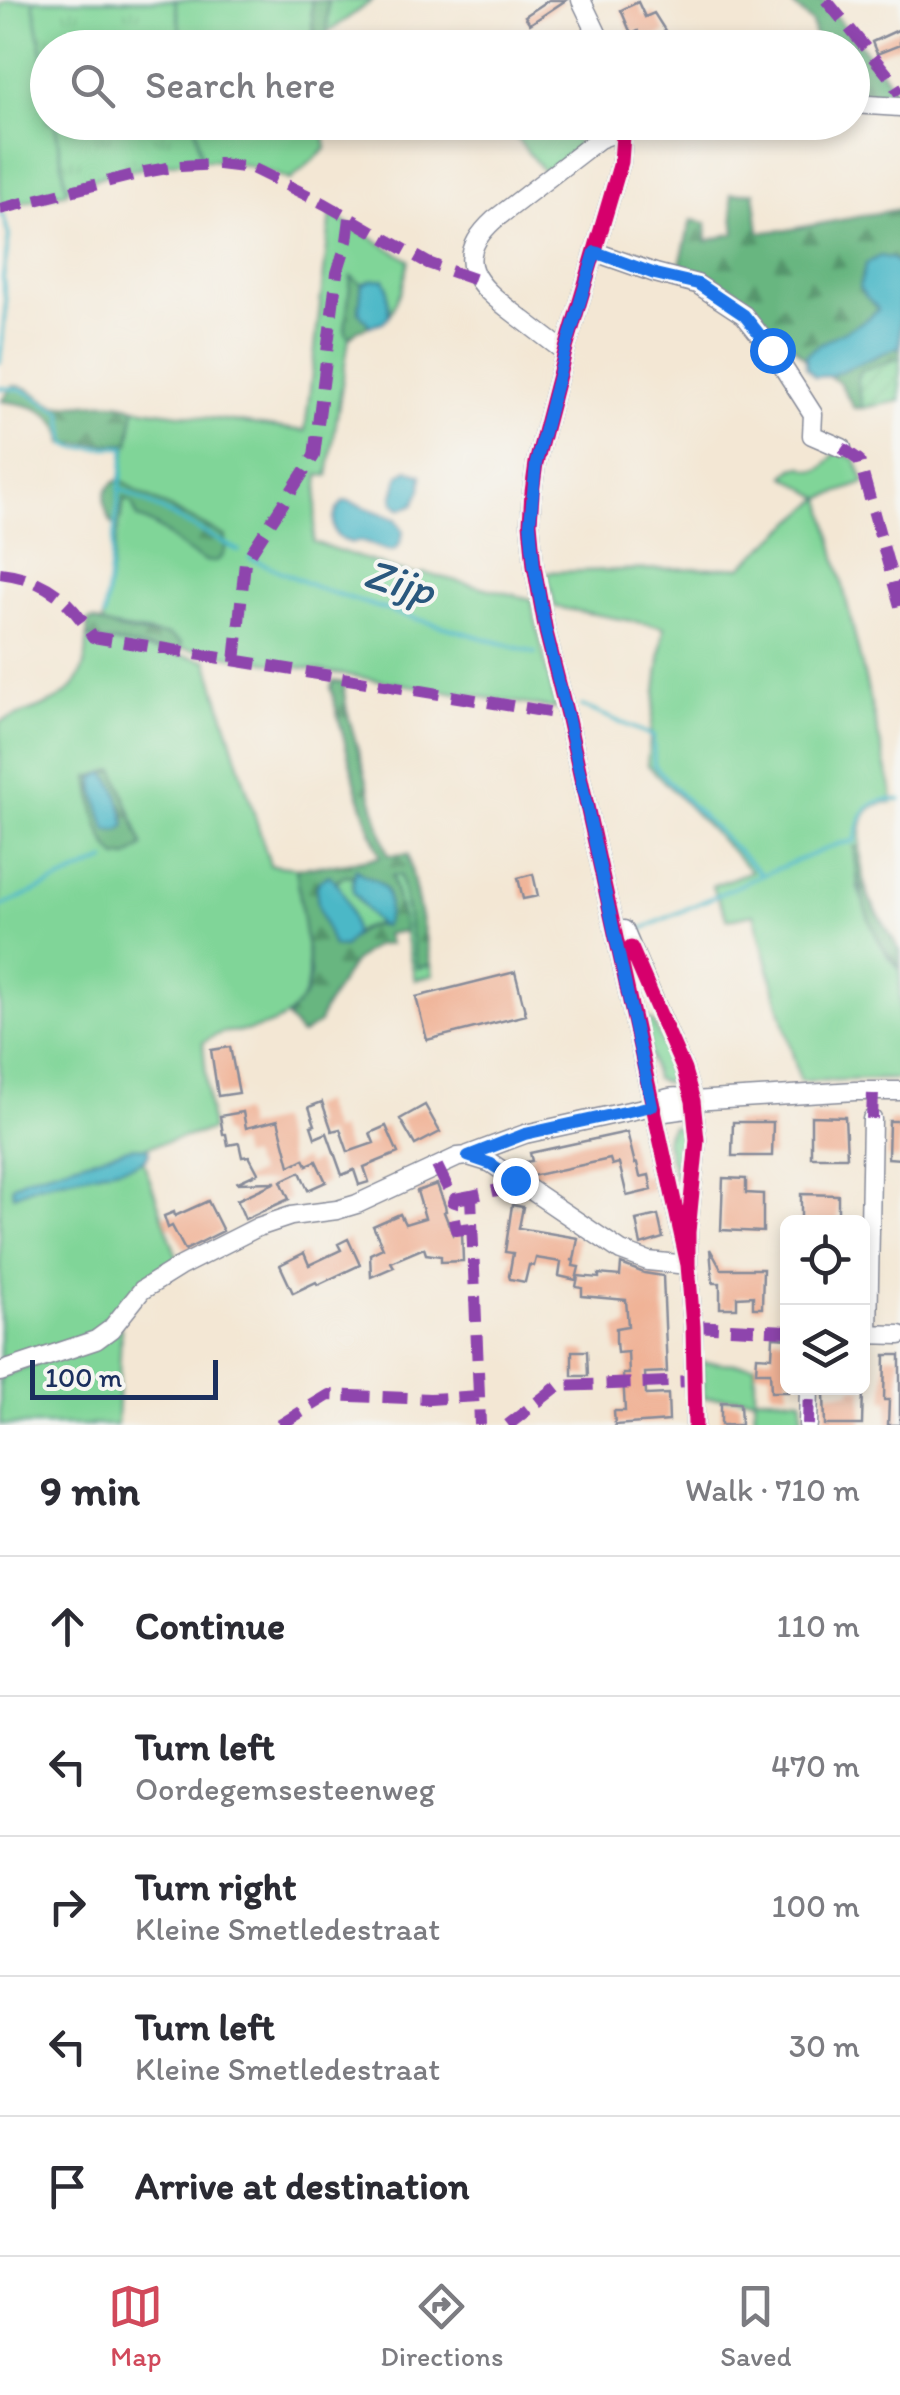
<!DOCTYPE html>
<html lang="en">
<head>
<meta charset="utf-8">
<style>
  body { margin:0; font-family:Itim,sans-serif; background:#f2f2f3; color:#2b2b33 }
  .controls { position:absolute; right:30px; bottom:30px; display:grid; overflow:hidden; border-radius:15px; box-shadow:0 5px 15px #0003 }
  .controls button { width:90px; height:90px; display:grid; place-items:center; padding:0; border:0; border-bottom:2px solid #e1e1e2; background:#fff; color:#2b2b33; font:50px sans-serif }
  .scale { position:absolute; left:30px; bottom:25px; width:188px; box-sizing:border-box; padding-left:10px; border:5px solid #1b2f5e; border-top:0; font-size:28px; line-height:35px; white-space:nowrap; color:#1b2f5e; -webkit-text-stroke:8px #f6f6f2; paint-order:stroke }
  .stop { position:absolute; width:30px; height:30px; margin:-22px; border:8px solid #1a73e8; border-radius:50%; background:#fff }
  .stop.end { background:#1a73e8; border-color:#fff; box-shadow:0 2px 10px #0008 }
  .list { margin:0; padding:0; list-style:none }
  h2 { display:flex; justify-content:space-between; align-items:center; height:130px; margin:0; padding:0 40px; font-size:42px }
  h2 small { font-size:32px; font-weight:400; color:#7c7c81 }
  .list li { display:grid; grid-template-columns:65px 1fr auto; gap:30px; align-items:center; box-sizing:border-box; height:140px; padding:0 40px; border-top:2px solid #e1e1e2 }
  .list b { display:block; font-size:38px; white-space:nowrap }
  .list p { margin:0; font-size:32px; white-space:nowrap; color:#7c7c81 }
  .list em { font-size:32px; font-style:normal; color:#7c7c81 }
  .icon { flex:none; width:55px; height:55px; fill:none; stroke:currentColor; stroke-width:2; stroke-linecap:round; stroke-linejoin:round }
  .map { position:relative; flex:none; width:900px; height:1425px; overflow:hidden }
  .search { position:absolute; background:#fff; box-shadow:0 5px 15px #0003; left:30px; right:30px; top:30px; height:110px; display:flex; align-items:center; gap:25px; box-sizing:border-box; padding:0 35px; border-radius:55px; color:#7c7c81; font-size:38px }
  .sheet { height:830px; background:#fff }
  nav { display:flex; justify-content:space-around; align-items:center; box-sizing:border-box; height:140px; border-top:2px solid #e1e1e2; background:#fff; font-size:28px; color:#7c7c81 }
  nav a { display:grid; justify-items:center; gap:5px }
  nav .on { color:#d1495b }
  .map>svg:first-child { display:block }
  .grass { fill:#80d598; stroke:#4e827b; stroke-width:2.5; fill-rule:evenodd }
  .forest { fill:url(#forest-firs); stroke:#42726f; stroke-width:2.5; fill-rule:evenodd }
  .park { fill:url(#park-tufts); stroke:#4e827b; stroke-width:2.5 }
  .garden { fill:url(#garden-furrows); stroke:#4e827b; stroke-width:2.5 }
  .water { fill:#4cb8c7; stroke:#347492; stroke-width:2.5 }
  .lines { fill:none; stroke-linecap:round; stroke-linejoin:round }
  .stream { stroke:#4cb8c7; stroke-width:4 }
  .building { fill:#f0b397 }
  .minor-casing { stroke:#878b99; stroke-width:21 }
  .minor { stroke:#fff; stroke-width:18 }
  .quiet { stroke:#8e44ad; stroke-width:12; stroke-dasharray:25 12; stroke-linecap:butt }
  .cycleway-casing { stroke:#f6f6f2; stroke-width:21 }
  .cycleway { stroke:#d6006c; stroke-width:15 }
  .route { stroke:#1a73e8; stroke-width:12 }
  .labels { text-anchor:middle; stroke-width:8; stroke-linejoin:round; paint-order:stroke }
  .water-label { font-size:45px; font-style:italic; fill:#2a587e; stroke:#f6f6f2 }
</style>
</head>
<body>
<div class="map">
<svg width="900" height="1425" viewBox="0 0 900 1425">
  <defs>
    <pattern id="forest-firs" width="22" height="20" patternUnits="userSpaceOnUse" patternTransform="scale(2.5)"><rect width="22" height="20" fill="#68b680"/><path d="M5 1l3.5 6h-7zM16 11l3.5 6h-7z" fill="#55946c"/></pattern>
    <pattern id="park-tufts" width="24" height="20" patternUnits="userSpaceOnUse" patternTransform="scale(2.5)"><rect width="24" height="20" fill="#80d598"/><path d="M3 7l-1-3M5 7V3M7 7l1-3M15 17l-1-3M17 17v-4M19 17l1-3" fill="none" stroke="#6eb785"/></pattern>
    <pattern id="garden-furrows" width="10" height="10" patternUnits="userSpaceOnUse" patternTransform="scale(2.5)"><rect width="10" height="10" fill="#80d598"/><path d="M-1 1l2-2M0 10L10 0M9 11l2-2" fill="none" stroke="#6eb785"/></pattern>
  </defs>
  <rect width="100%" height="100%" fill="#f6f6f2"/>
  <filter id="ink" filterUnits="userSpaceOnUse"><feTurbulence type="fractalNoise" baseFrequency=".01" numOctaves="2"/><feDisplacementMap in="SourceGraphic" scale="20" xChannelSelector="R" yChannelSelector="G"/><feConvolveMatrix kernelMatrix="1 2 1 2 8 2 1 2 1" color-interpolation-filters="sRGB"/></filter>
  <filter id="wash" filterUnits="userSpaceOnUse"><feTurbulence type="fractalNoise" baseFrequency=".0048" numOctaves="4" result="noise"/><feDisplacementMap in="SourceGraphic" scale="40" xChannelSelector="R" yChannelSelector="G"/><feGaussianBlur stdDeviation="2.25" result="paint"/><feColorMatrix in="noise" values="0 0 0 0 0 0 0 0 0 0 0 0 0 0 0 0 0 1.4 0 .05"/><feComposite in="paint" operator="in"/></filter>
  <g filter="url(#wash)">
    <rect width="100%" height="100%" fill="#f3e7d4"/>
    <path class="grass" d="M9,0H33L47,81L48,122L55,123L67,192L0,208V4Z
      M175,0H311L314,47H183Z
      M328,0H373L327,33Z
      M195,123H322L326,149L290,180C260,168 234,160 201,160Z
      M504,123H563L580,147L545,173Z
      M331,214L409,260L402,289L389,316L387,286L384,280H372L362,284L352,277L345,330L349,338L328,476L319,475L313,542L400,571L416,575L424,573L531,599L556,709L180,648L181,643C163,632 125,630 102,625L123,499L132,502L138,518L149,522L178,541L224,536L136,491L120,479L135,408L305,431Z
      M837,450L856,460L865,483L822,498L892,792V802C861,804 862,821 860,848L855,847L858,889L888,957L900,969V1079L800,1081L754,914L728,919L712,886L751,871L647,764L664,627L555,607L547,572L741,567L821,498L785,476L793,468L802,466C820,477 828,465 837,450Z
      M87,638L207,660L270,865L296,868C300,889 302,910 305,931C310,982 316,1014 255,1029C233,1035 225,1026 203,1043L211,1130L139,1149L178,1260L99,1330L0,1367V722C48,703 88,701 87,638ZM114,770H115L117,857C96,836 94,806 90,777Z
      M400,874L417,967L431,965L433,975L415,980L392,876Z
      M345,875L354,876C353,880 352,887 354,892C357,899 372,918 379,923L378,925C370,924 360,928 354,934L351,913L336,882Z
      M646,1018L653,1022L674,1069L673,1078L666,1083L655,1079L643,1020Z
      M672,1126L686,1129L688,1134L685,1179L680,1181L676,1180L665,1138Z
      M121,1328L117,1425H0V1377Z
      M701,1362L755,1365V1396L802,1399V1425H755L754,1397L703,1398Z"/>
    <path class="forest" d="M311,0H328L327,47H314Z
      M788,0H823L880,69L898,94L885,103L853,99L852,48L817,47L812,23Z
      M754,192L759,232L787,230L900,209V358L860,371L857,381L863,408H854L839,382L818,371L782,335L732,293L706,275L679,268L691,220L706,223L707,241L735,233L731,194Z
      M351,276L362,284L359,312L370,326L358,330L349,338L345,330Z
      M13,386C34,386 39,400 56,405C58,406 69,405 72,405C92,404 116,399 135,408L129,444H63C61,410 28,404 1,401Z
      M120,479L136,491L224,536C230,554 217,569 199,558C176,546 165,527 138,518L132,503L124,499L121,519L117,524H112C102,505 99,490 120,479Z
      M93,620L118,629L146,634L168,635L181,643L179,654L87,638L88,621Z
      M333,681L345,683L344,692L347,711L388,855L408,854L431,965L417,968L400,875L392,876L405,931L386,934L389,944L374,946L353,962L323,1011L319,1023L301,1035L287,1018L306,994L310,973L296,868L342,864L380,857L357,789L334,701L331,688ZM356,870C364,878 371,876 380,883C393,893 388,913 384,926C364,923 355,933 343,947L333,946L323,917L316,888L328,876L336,882L345,875L354,876Z
      M115,770L143,846L128,857H117C96,837 94,806 89,777Z
      M854,847L860,848L863,878L869,898L900,951V969C867,934 859,893 854,847Z"/>
    <path class="park" d="M33,0H175L183,47L48,48L47,81Z
      M55,123H195L201,160H189L106,175L67,189Z"/>
    <path class="garden" d="M900,358V401L863,408L857,381L860,371Z"/>
    <path class="water" d="M880,256L893,259L900,267V346L830,376L815,377L806,367V355C826,335 857,330 878,310C875,302 865,299 859,287L866,264Z
      M384,279L387,286L389,316L383,322L370,326L359,312L362,284L372,280Z
      M408,470L422,475L421,490L413,505L401,509L394,503L393,496L399,475Z
      M348,501L396,519L403,531C398,566 380,544 362,542C351,541 357,545 346,541C327,535 332,514 343,502Z
      M104,773C118,784 121,808 126,825L120,830L108,831L106,828L95,791L94,778Z
      M356,869C364,878 367,876 377,881C392,890 390,912 384,926L378,925V923C367,915 363,902 353,892V882Z
      M329,875C345,889 353,914 354,934L344,947L333,946C328,932 314,902 317,887C318,879 323,879 329,875Z
      M132,1147L148,1148L149,1153L144,1160L133,1165L37,1185L13,1195L12,1186L26,1178Z"/>
    <g class="lines">
      <path class="stream" d="M0,215H3L9,236L3,278L6,304L0,362
        M0,388L21,389L62,412L66,444L77,448L125,447L104,617
        M119,488L239,551
        M250,558L318,588L396,613L535,653
        M582,706L653,736L654,765L680,794L762,875
        M0,907L106,860
        M642,929L762,875L838,844L855,841C862,813 866,797 900,800"/>
    </g>
    <g id="blocks">
      <path class="building" d="M549,0H566L530,24L525,16Z
        M638,2L645,17L654,13L666,32L644,43L638,31L632,34L629,29L621,10Z
        M900,29V45L877,54L872,42Z
        M533,874L538,896L523,899L518,878Z
        M515,972L526,1015L427,1040L416,997Z
        M230,1047L239,1093L218,1096L211,1050Z
        M322,1102L332,1131L340,1129L348,1152L374,1143L370,1133L386,1126L398,1153L364,1167L369,1182L359,1185L354,1170L342,1175L327,1133L315,1138L311,1126L315,1125L309,1107Z
        M425,1105L440,1132L415,1145L400,1119Z
        M243,1112L246,1128L278,1120L290,1166L304,1159L307,1165L316,1161L326,1182L308,1190L300,1172L281,1181L289,1199L245,1219L237,1200L276,1182L236,1183L258,1173L249,1156L242,1157L239,1143L228,1145L226,1134H223L220,1116Z
        M811,1116L845,1117L847,1157H811Z
        M889,1121H900V1159L888,1158Z
        M733,1122H773L772,1156H732Z
        M627,1132L635,1164L637,1163L640,1177L649,1175L652,1190L627,1196L619,1163L612,1165L610,1159L532,1176L527,1172L525,1162L532,1161L530,1153Z
        M723,1178L746,1179V1193L763,1194V1232L721,1230Z
        M437,1184L445,1206L446,1211L444,1212L453,1235L462,1233L463,1261L441,1262V1256L426,1254L424,1248L391,1262L394,1267L371,1277L370,1254L383,1248L373,1226L400,1214L405,1224L425,1218L417,1191Z
        M801,1194L838,1195V1222H801Z
        M208,1201L223,1231L185,1250L172,1226L168,1228L164,1216L174,1212L175,1216Z
        M512,1205L523,1207L519,1228L578,1238L574,1260H571L574,1261L573,1266L579,1267L576,1280L559,1276L561,1262L536,1258L534,1266L529,1265L525,1282L510,1279L509,1276L513,1253L505,1252Z
        M658,1215L663,1238L641,1245L636,1220Z
        M348,1239L360,1265L318,1285L316,1282L293,1293L280,1265L304,1253L309,1265L341,1250L338,1244Z
        M710,1249L721,1269H763L762,1308H753V1296L737,1297V1308H720V1283H713Z
        M621,1264L644,1273L663,1276L667,1372L645,1373L646,1395L668,1394L669,1421L615,1425L614,1411H625L623,1374H629L628,1352L617,1353L616,1341V1328L628,1326L626,1300L582,1296V1288L576,1287L578,1276L599,1278V1274L620,1276Z
        M773,1337L788,1338V1392H771L770,1372H756L757,1356L772,1357Z
        M572,1351H587L588,1376H572Z
        M885,1355H900V1425H888L889,1400H884Z
        M851,1388L863,1389L862,1425H825L824,1393L851,1392Z
        M721,1402L740,1403L741,1425H721Z"/>
    </g>
  </g>
  <g filter="url(#ink)">
    <use href="#blocks" fill-opacity="0" stroke="#878b99" stroke-width="2.5"/>
    <g class="lines">
      <defs>
        <path id="minor" d="M581,0L604,48
          M852,104L900,107
          M624,122L621,162L565,352L536,463L532,492L530,523L534,566L546,632L567,715L688,1265
          M636,122C686,135 700,134 750,122
          M595,252L655,273L697,284L744,315L772,350L813,414L812,435L842,448
          M565,352C548,339 531,326 514,313C477,285 450,260 494,220L599,139L623,130
          M624,930L684,1070L693,1101L697,1140L688,1232V1265L693,1326L695,1425
          M652,1106L665,1112L686,1109L693,1101
          M468,1155L525,1134L652,1106C666,1096 677,1095 693,1101L855,1091H900
          M862,1334L900,1335
          M868,1334L872,1119
          M0,1372L96,1340L111,1329L142,1290L179,1267L258,1227L291,1216L337,1210L357,1204L458,1157L468,1156L491,1163L621,1251L648,1261L688,1265
          M808,1425L809,1388"/>
      </defs>
      <use href="#minor" class="minor-casing"/>
      <use href="#minor" class="minor"/>
      <path class="quiet" d="M826,0L887,74L900,94
        M0,209L145,172L179,166L219,164L252,168L325,204L428,263L476,280
        M842,448L859,460L900,606
        M0,573C45,578 70,600 93,637L567,715
        M235,662L245,562L314,456L337,273L347,241L350,218
        M872,1119L873,1092
        M437,1166L454,1201
        M471,1196L455,1199L452,1208L456,1230L472,1228
        M693,1326L788,1331
        M479,1396L471,1196L498,1190L515,1180
        M280,1425L329,1395L430,1399L479,1396L480,1425
        M508,1425L558,1386L694,1381
        M808,1425L809,1388"/>
      <defs>
        <path id="cycleway" d="M624,122L621,162L565,352L536,463L532,492L530,523L534,566L546,632L567,715L688,1265
          M631,948L684,1070L693,1101L697,1140L688,1232V1265L693,1326L695,1425"/>
      </defs>
      <use href="#cycleway" class="cycleway-casing"/>
      <use href="#cycleway" class="cycleway"/>
    </g>
  </g>
  <g class="lines" filter="url(#ink)">
    <path class="route" d="M515,1180L491,1164L468,1156L525,1134L652,1106L567,715L546,632L534,566L530,523L536,463L565,352L595,252L655,274L698,284L744,315L772,350"/>
  </g>
  <g class="labels">
    <g class="water-label">
      <text transform="translate(400 581) rotate(17)" y="16">Zijp</text>
    </g>
  </g>
</svg>
<div class="controls">
<button><svg class="icon" aria-label="locate" viewBox="0 0 24 24"><circle cx="12" cy="12" r="6"/><path d="M12 2v4M12 18v4M2 12h4M18 12h4"/></svg></button>
<button><svg class="icon" aria-label="layers" viewBox="0 0 24 24"><path d="M12 4l9 5-9 5-9-5zM3 14l9 5 9-5"/></svg></button>
</div>
<div class="scale">100 m</div>
<div class="stop" style="left:772px;top:350px"></div>
<div class="stop end" style="left:515px;top:1180px"></div>
<div class="search"><svg class="icon" aria-label="search" viewBox="0 0 24 24"><circle cx="10" cy="10" r="6"/><path d="M15 15l6 6"/></svg>Search here</div>
</div>
<section class="sheet">
<h2>9 min<small>Walk · 710 m</small></h2>
<ul class="list">
<li><svg class="icon" aria-label="ahead" viewBox="0 0 24 24"><path d="M12 20V5M6 11l6-6 6 6"/></svg><div><b>Continue</b></div><em>110 m</em></li>
<li><svg class="icon" aria-label="left" viewBox="0 0 24 24"><path d="M17 20v-9H6M10 6l-5 5 5 5"/></svg><div><b>Turn left</b><p>Oordegemsesteenweg</p></div><em>470 m</em></li>
<li><svg class="icon" aria-label="right" viewBox="0 0 24 24"><path d="M7 20v-9h11M14 6l5 5-5 5"/></svg><div><b>Turn right</b><p>Kleine Smetledestraat</p></div><em>100 m</em></li>
<li><svg class="icon" aria-label="left" viewBox="0 0 24 24"><path d="M17 20v-9H6M10 6l-5 5 5 5"/></svg><div><b>Turn left</b><p>Kleine Smetledestraat</p></div><em>30 m</em></li>
<li><svg class="icon" aria-label="arrive" viewBox="0 0 24 24"><path d="M6 21V4h12l-3 4 3 4H6"/></svg><div><b>Arrive at destination</b></div></li>
</ul>
</section>
<nav>
<a class="on"><svg class="icon" aria-label="map" viewBox="0 0 24 24"><path d="M3 6l6-2 6 2 6-2v14l-6 2-6-2-6 2zM9 4v14M15 6v14"/></svg>Map</a>
<a><svg class="icon" aria-label="directions" viewBox="0 0 24 24"><path d="M12 3l9 9-9 9-9-9zM9 14v-3h6M13 9l2 2-2 2"/></svg>Directions</a>
<a><svg class="icon" aria-label="saved" viewBox="0 0 24 24"><path d="M7 4h10v16l-5-4-5 4z"/></svg>Saved</a>
</nav>
</body>
</html>
